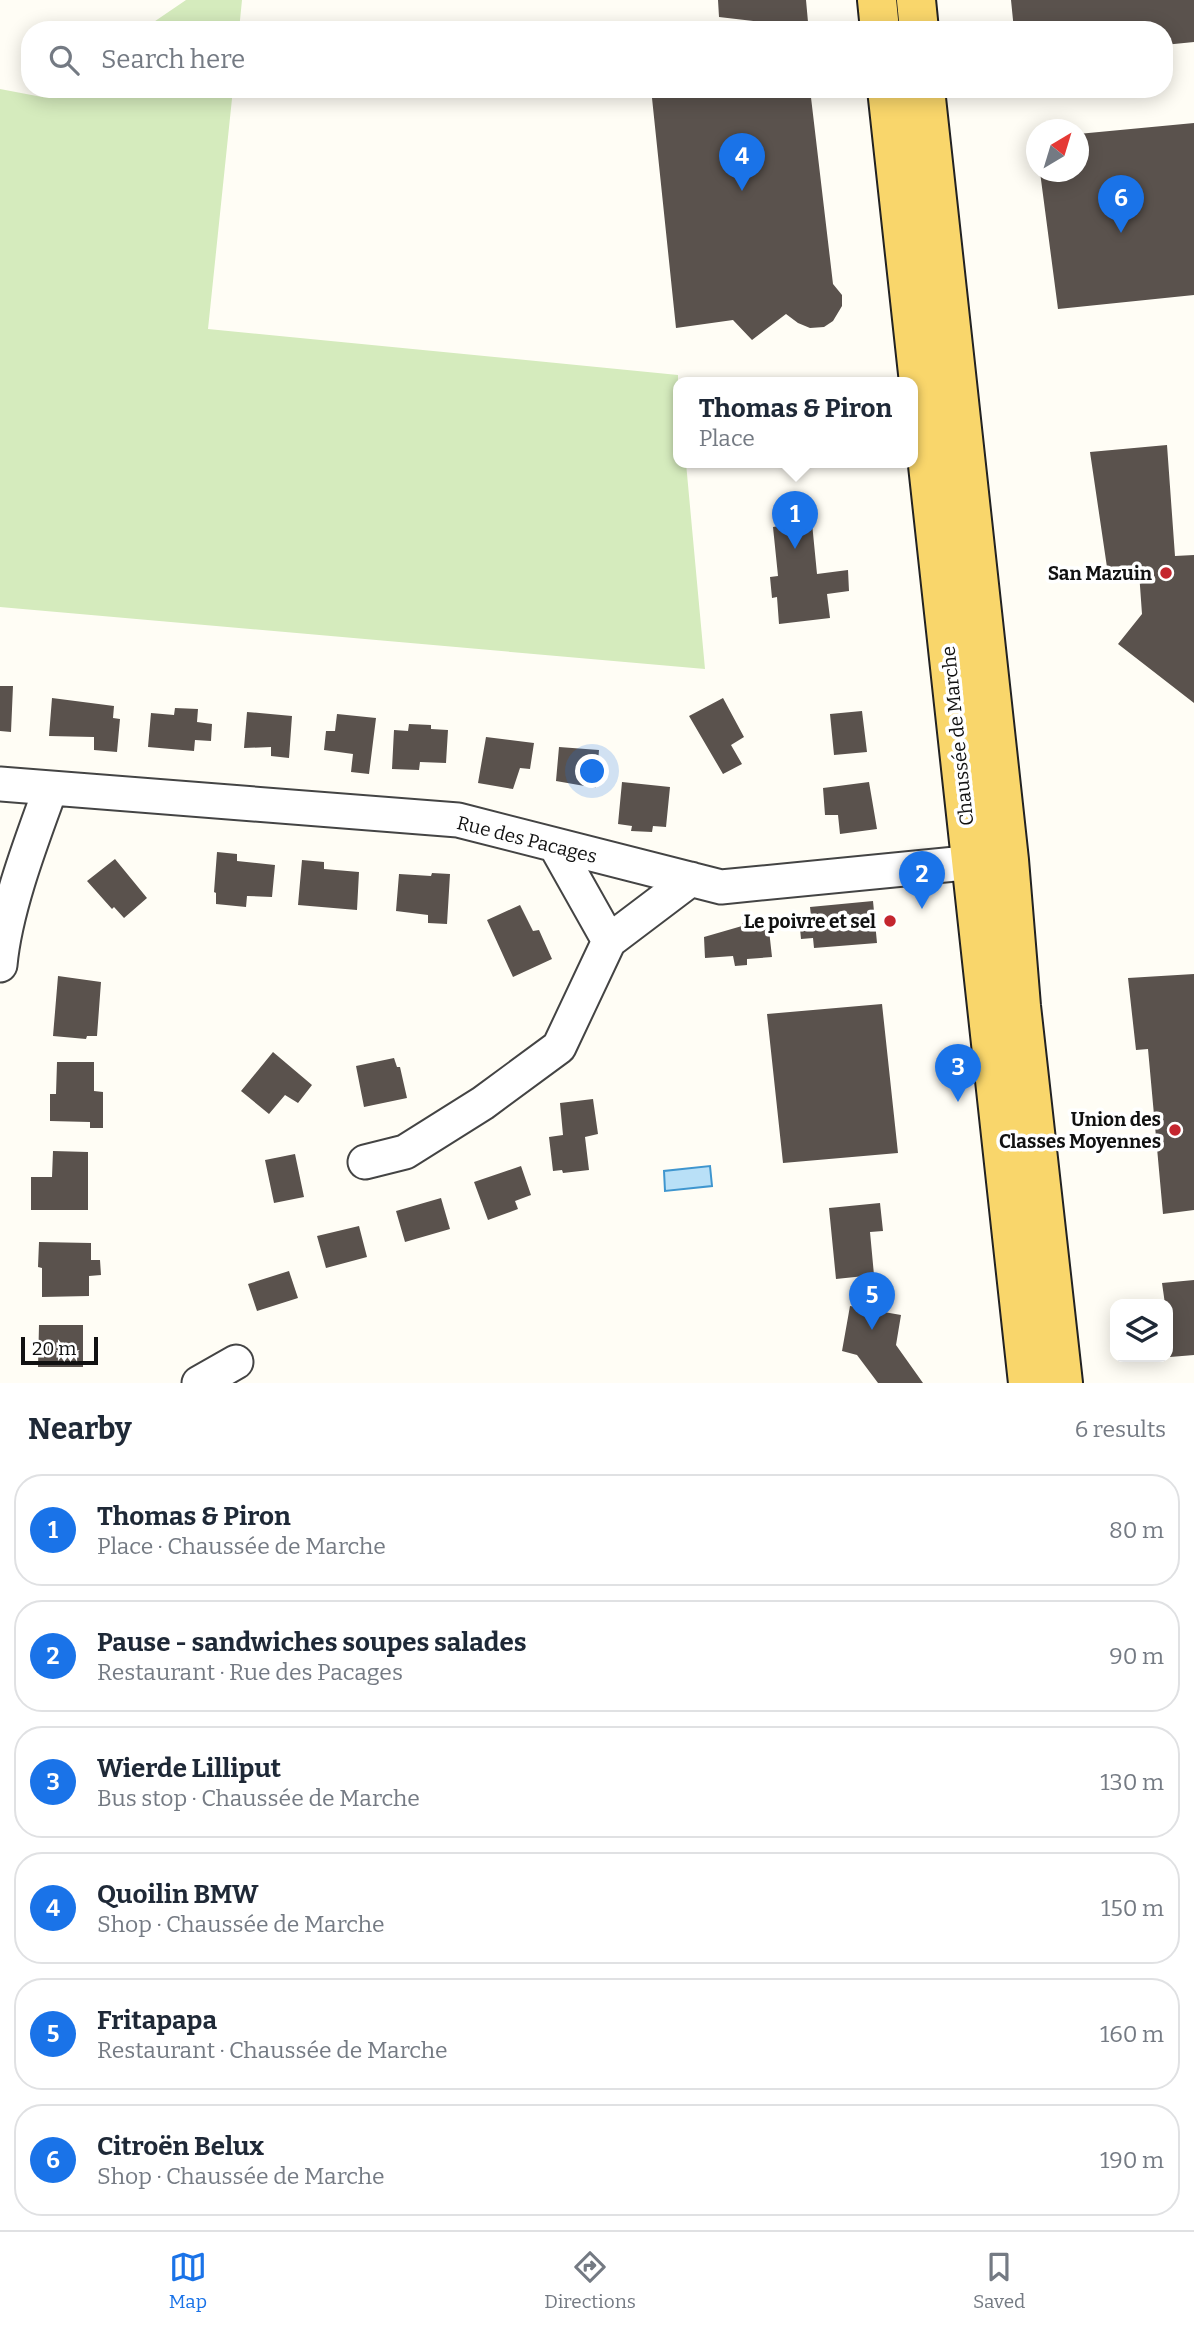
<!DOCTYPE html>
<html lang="en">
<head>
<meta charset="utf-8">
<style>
  body { margin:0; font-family:Bitter,serif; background:#f6f6f7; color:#1f2937 }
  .controls { position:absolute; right:21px; bottom:21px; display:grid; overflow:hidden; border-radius:14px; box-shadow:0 4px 18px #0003 }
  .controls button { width:63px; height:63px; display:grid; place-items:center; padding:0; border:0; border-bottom:2px solid #e0e1e3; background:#fff; color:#1f2937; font:35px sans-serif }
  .compass { position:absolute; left:1026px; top:119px; width:63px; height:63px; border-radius:50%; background:#fff; box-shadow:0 4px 18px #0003; rotate:38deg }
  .scale { position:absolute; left:21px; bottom:18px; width:77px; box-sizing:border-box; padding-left:7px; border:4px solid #111; border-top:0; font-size:19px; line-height:24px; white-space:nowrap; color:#111; -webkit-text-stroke:5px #fff; paint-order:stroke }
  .you { position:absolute; left:593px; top:772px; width:24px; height:24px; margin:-18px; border:5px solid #fff; border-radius:50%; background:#1a73e8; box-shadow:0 0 0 10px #1a73e833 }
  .badge { display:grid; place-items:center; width:46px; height:46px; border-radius:50%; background:#1a73e8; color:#fff; font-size:23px; font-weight:700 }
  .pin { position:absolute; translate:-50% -58px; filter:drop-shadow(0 2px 4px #0008) }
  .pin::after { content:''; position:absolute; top:37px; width:24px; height:21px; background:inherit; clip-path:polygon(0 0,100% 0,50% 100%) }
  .popup { position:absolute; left:673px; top:377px; width:245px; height:91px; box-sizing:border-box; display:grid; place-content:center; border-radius:14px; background:#fff; filter:drop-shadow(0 2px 5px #0005); font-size:23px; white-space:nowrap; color:#747a83 }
  .popup b { font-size:26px; color:#1f2937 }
  .popup::after { content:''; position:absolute; left:50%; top:100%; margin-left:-14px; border:14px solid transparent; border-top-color:#fff }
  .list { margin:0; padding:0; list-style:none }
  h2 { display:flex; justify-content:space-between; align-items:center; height:91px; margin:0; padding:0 28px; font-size:30px }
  h2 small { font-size:23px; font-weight:400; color:#747a83 }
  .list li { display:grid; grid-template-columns:46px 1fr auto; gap:21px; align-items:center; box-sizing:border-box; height:112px; margin:0 14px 14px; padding:0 14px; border:2px solid #e0e1e3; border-radius:28px }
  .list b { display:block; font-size:26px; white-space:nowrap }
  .list p { margin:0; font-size:23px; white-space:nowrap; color:#747a83 }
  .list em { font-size:23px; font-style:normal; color:#747a83 }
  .icon { flex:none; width:38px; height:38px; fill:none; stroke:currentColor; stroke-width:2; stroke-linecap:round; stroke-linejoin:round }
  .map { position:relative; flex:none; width:1194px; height:1383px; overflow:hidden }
  .search { position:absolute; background:#fff; box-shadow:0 4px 18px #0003; left:21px; right:21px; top:21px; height:77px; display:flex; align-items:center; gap:18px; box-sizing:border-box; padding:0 24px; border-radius:28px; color:#747a83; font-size:26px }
  .sheet { height:847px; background:#fff }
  nav { display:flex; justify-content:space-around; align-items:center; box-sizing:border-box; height:98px; border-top:2px solid #e0e1e3; background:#fff; font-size:19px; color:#747a83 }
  nav a { display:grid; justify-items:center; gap:4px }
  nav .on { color:#1a73e8 }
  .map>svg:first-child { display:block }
  .green { fill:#d5ebbd }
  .water { fill:#b9e0f7; stroke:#3f96cf; stroke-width:2 }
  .building { fill:#5a524d }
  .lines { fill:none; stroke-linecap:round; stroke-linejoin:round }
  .minor-casing { stroke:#444; stroke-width:37 }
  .major-casing { stroke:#222; stroke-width:42 }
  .minor { stroke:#fff; stroke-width:33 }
  .major { stroke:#f9d66b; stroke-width:38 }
  .poi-dot { fill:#c4262e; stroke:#fff; stroke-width:2.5 }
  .labels { text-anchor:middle; stroke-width:7; stroke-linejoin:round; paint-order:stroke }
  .poi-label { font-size:19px; font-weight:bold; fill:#111; stroke:#fff; text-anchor:end }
  .street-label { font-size:19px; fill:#111; stroke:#fff }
</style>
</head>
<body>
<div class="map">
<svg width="1194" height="1383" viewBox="0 0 1194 1383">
  <rect width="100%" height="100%" fill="#fffdf5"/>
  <path class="green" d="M186,0H242L239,30H142Z
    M0,89L42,97L54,89H233L208,329L678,375V463H686L705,669L0,607Z"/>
  <path class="water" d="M710,1166L712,1186L665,1191L664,1171Z"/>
  <path class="building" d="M718,0H806L808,22L778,24L719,17Z
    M1011,0H1194V42L1164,45V30H1014Z
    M729,89H810L833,284L842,295V306L833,321L824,327L810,328L798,323L786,314L752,340L733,320L676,328L652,98Z
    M1194,123V295L1058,309L1040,172H1078V134Z
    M1167,445L1175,556L1194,555V703L1118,644L1142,614L1139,572L1108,574L1090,452Z
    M794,511L802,516L806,523H812L817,574L848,570L849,591L827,594L830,618L779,624L777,597L772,598L770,577L778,576L773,527L779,526L784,514Z
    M0,686H13L11,732L0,731Z
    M52,698L114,706L113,718L120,719L117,752L94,750V737L49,736Z
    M723,698L744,737L731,745L742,764L723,774L689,716Z
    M175,708L198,709L197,722L212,724L211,741L195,740L194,751L148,747L151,713L174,715Z
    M862,711L867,752L834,755L830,714Z
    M247,712L292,716L289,758L271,756V747L244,748Z
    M337,714L376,718L369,774L351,772L353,754L324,750L326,731H335Z
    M409,724L431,725V729L448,730L446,763L420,762L419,770L392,769L394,730L408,731Z
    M486,737L534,743L530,769L520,768L513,789L478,783Z
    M559,747L599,750L596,788L556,781Z
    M622,782L670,787L666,827L653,826L652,832L631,831L632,826L618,824Z
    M869,782L877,829L840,834L838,815H825L823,788Z
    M217,852L237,854V861L275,865L272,897L247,896L246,907L216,904V893L214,892Z
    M115,859L147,898L124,918L114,907L112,909L87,881Z
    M302,860L324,862V869L359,872L357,910L298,905Z
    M432,873L450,874L447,924L428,923V915L396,911L399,874L431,876Z
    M873,901L877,943L814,948L813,938L801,939L799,918L811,916L810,907Z
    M520,905L533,931L539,930L552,959L513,977L487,920Z
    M768,921L772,957L747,959V965L735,966L733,956L705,958L704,937L742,926V923Z
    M1194,974V1210L1163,1214L1148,1049L1136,1050L1128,978Z
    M58,976L101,982L97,1036H87L86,1039L53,1036Z
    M882,1004L898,1153L783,1163L767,1014Z
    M273,1052L312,1085L298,1103L285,1095L269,1114L241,1091Z
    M394,1058L397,1067H400L407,1098L364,1107L356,1066Z
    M57,1062H94V1091L103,1092V1128H90V1122L50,1121V1094H56Z
    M593,1099L598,1134L585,1137L589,1170L563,1173L562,1170L553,1171L549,1137L563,1135L560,1103Z
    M53,1151L88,1152V1210H31V1177H52Z
    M295,1154L304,1197L274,1203L265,1160Z
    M521,1166L531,1195L515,1201L518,1209L488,1220L474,1182Z
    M441,1198L450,1229L405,1242L396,1211Z
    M880,1203L883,1231L870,1232L874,1275L836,1279L829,1208Z
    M359,1226L367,1257L326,1268L317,1236Z
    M39,1242L91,1243V1260H100L101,1275L89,1276V1296L42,1297V1268L38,1267Z
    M289,1271L298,1298L257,1311L248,1284Z
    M1194,1280V1355L1170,1357L1168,1304H1165L1162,1283Z
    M850,1306L901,1315L896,1345L923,1383H878L857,1355L842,1351Z
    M39,1325H83V1367H38Z"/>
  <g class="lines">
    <defs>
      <path id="minor" d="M0,784L458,820L721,887L996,860
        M555,845L609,941
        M0,965C5,910 31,842 50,790
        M365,1162L405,1152L483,1103L559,1047L609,941L691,879
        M199,1383L236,1362"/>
      <path id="major" d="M877,0L880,30
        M916,0L919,30
        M887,89L1028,1383
        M925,89L1009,860L1021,1006L1063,1383"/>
    </defs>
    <use href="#minor" class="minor-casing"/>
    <use href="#major" class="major-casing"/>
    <use href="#minor" class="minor"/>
    <use href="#major" class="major"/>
  </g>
  <g class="poi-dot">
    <circle cx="1166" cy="573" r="7"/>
    <circle cx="890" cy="921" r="7"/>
    <circle cx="1175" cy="1130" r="7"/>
  </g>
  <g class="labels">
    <g class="poi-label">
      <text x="1152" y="580">San Mazuin</text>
      <text x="876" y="928">Le poivre et sel</text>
      <text x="1161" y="1126">Union des<tspan x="1161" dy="22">Classes Moyennes</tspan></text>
    </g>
    <g class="street-label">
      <text transform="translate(957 736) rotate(-96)" y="7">Chaussée de Marche</text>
      <text transform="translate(527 839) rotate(14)" y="7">Rue des Pacages</text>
    </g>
  </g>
</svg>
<div class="controls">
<button><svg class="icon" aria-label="layers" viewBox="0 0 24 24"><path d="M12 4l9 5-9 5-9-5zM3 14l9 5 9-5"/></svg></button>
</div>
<svg class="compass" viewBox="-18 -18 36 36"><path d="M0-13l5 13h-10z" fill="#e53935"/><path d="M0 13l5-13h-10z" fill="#747a83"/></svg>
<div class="scale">20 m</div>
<div class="you"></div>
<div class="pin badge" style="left:795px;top:549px">1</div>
<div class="popup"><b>Thomas &amp; Piron</b>Place</div>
<div class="pin badge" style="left:922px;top:909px">2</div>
<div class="pin badge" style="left:958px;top:1102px">3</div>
<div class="pin badge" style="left:742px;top:191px">4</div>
<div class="pin badge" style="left:872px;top:1330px">5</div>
<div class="pin badge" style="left:1121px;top:233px">6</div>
<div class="search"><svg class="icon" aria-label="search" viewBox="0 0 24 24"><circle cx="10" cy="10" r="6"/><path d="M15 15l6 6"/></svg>Search here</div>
</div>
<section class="sheet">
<h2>Nearby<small>6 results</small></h2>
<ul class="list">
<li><span class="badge">1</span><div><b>Thomas &amp; Piron</b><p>Place · Chaussée de Marche</p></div><em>80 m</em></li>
<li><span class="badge">2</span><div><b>Pause - sandwiches soupes salades</b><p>Restaurant · Rue des Pacages</p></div><em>90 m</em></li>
<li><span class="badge">3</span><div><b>Wierde Lilliput</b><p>Bus stop · Chaussée de Marche</p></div><em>130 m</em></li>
<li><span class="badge">4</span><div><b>Quoilin BMW</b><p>Shop · Chaussée de Marche</p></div><em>150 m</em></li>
<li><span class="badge">5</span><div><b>Fritapapa</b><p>Restaurant · Chaussée de Marche</p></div><em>160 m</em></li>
<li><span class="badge">6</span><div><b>Citroën Belux</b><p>Shop · Chaussée de Marche</p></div><em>190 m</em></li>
</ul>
</section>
<nav>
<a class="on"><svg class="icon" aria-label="map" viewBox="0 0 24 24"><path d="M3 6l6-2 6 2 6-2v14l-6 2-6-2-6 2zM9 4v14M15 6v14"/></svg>Map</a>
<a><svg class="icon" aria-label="directions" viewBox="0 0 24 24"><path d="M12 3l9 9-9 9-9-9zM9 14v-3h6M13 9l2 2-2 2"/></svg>Directions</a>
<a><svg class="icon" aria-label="saved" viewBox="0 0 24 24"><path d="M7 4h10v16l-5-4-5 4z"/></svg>Saved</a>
</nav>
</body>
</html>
